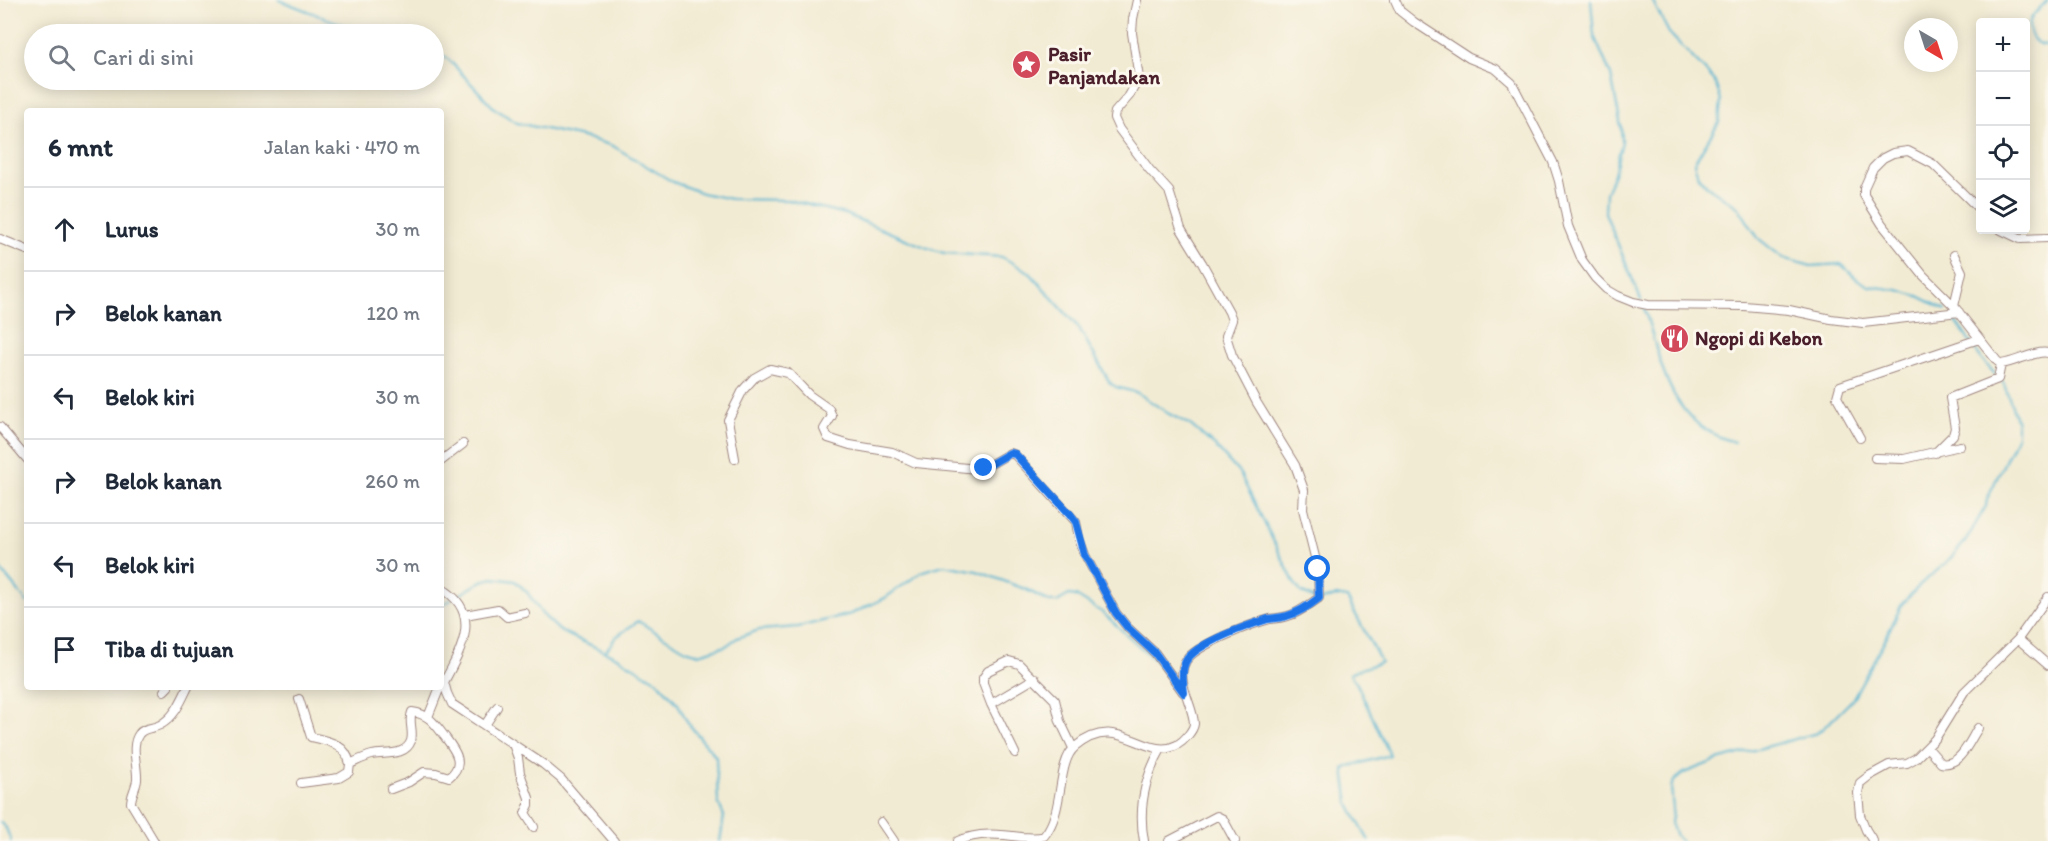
<!DOCTYPE html>
<html lang="id">
<head>
<meta charset="utf-8">
<style>
  body { margin:0; font-family:Itim,sans-serif; background:#f6f6f7; color:#1f2937 }
  .controls { position:absolute; right:18px; top:18px; display:grid; overflow:hidden; border-radius:6px; box-shadow:0 3px 15px #0003 }
  .controls button { width:54px; height:54px; display:grid; place-items:center; padding:0; border:0; border-bottom:2px solid #e0e1e3; background:#fff; color:#1f2937; font:30px sans-serif }
  .compass { position:absolute; left:1904px; top:18px; width:54px; height:54px; border-radius:50%; background:#fff; box-shadow:0 3px 15px #0003; rotate:141deg }
  .stop { position:absolute; width:18px; height:18px; margin:-14px; border:4px solid #1a73e8; border-radius:50%; background:#fff }
  .stop.end { background:#1a73e8; border-color:#fff; box-shadow:0 2px 6px #0008 }
  .list { margin:0; padding:0; list-style:none }
  h2 { display:flex; justify-content:space-between; align-items:center; height:78px; margin:0; padding:0 24px; font-size:26px }
  h2 small { font-size:20px; font-weight:400; color:#747a83 }
  .list li { display:grid; grid-template-columns:39px 1fr auto; gap:18px; align-items:center; box-sizing:border-box; height:84px; padding:0 24px; border-top:2px solid #e0e1e3 }
  .list b { display:block; font-size:22px; white-space:nowrap }
  .list em { font-size:20px; font-style:normal; color:#747a83 }
  .icon { flex:none; width:33px; height:33px; fill:none; stroke:currentColor; stroke-width:2; stroke-linecap:round; stroke-linejoin:round }
  .map { position:relative; flex:none; width:2048px; height:841px; overflow:hidden }
  .search { position:absolute; background:#fff; box-shadow:0 3px 15px #0003; left:24px; top:24px; width:420px; height:66px; display:flex; align-items:center; gap:15px; box-sizing:border-box; padding:0 21px; border-radius:33px; color:#747a83; font-size:22px }
  .panel { position:absolute; background:#fff; box-shadow:0 3px 15px #0003; left:24px; top:108px; width:420px; height:582px; border-radius:6px }
  .map>svg:first-child { display:block }
  .lines { fill:none; stroke-linecap:round; stroke-linejoin:round }
  .stream { stroke:#54b4d2; stroke-width:2 }
  .minor-casing { stroke:#9e857f; stroke-width:10 }
  .minor { stroke:#fff; stroke-width:8 }
  .route { stroke:#1a73e8; stroke-width:8 }
  .labels { text-anchor:middle; stroke-width:6; stroke-linejoin:round; paint-order:stroke }
  .poi-label { font-size:20px; font-weight:bold; fill:#4a1f2b; stroke:#fbf7ec; text-anchor:start }
</style>
</head>
<body>
<div class="map">
<svg width="2048" height="841" viewBox="0 0 2048 841">
  <rect width="100%" height="100%" fill="#fbf7ec"/>
  <filter id="ink" filterUnits="userSpaceOnUse"><feTurbulence type="fractalNoise" baseFrequency=".0167" numOctaves="2"/><feDisplacementMap in="SourceGraphic" scale="12" xChannelSelector="R" yChannelSelector="G"/><feConvolveMatrix kernelMatrix="1 2 1 2 8 2 1 2 1" color-interpolation-filters="sRGB"/></filter>
  <filter id="wash" filterUnits="userSpaceOnUse"><feTurbulence type="fractalNoise" baseFrequency=".008" numOctaves="4" result="noise"/><feDisplacementMap in="SourceGraphic" scale="24" xChannelSelector="R" yChannelSelector="G"/><feGaussianBlur stdDeviation="1.35" result="paint"/><feColorMatrix in="noise" values="0 0 0 0 0 0 0 0 0 0 0 0 0 0 0 0 0 1.4 0 .05"/><feComposite in="paint" operator="in"/></filter>
  <g filter="url(#wash)">
    <rect width="100%" height="100%" fill="#f2ebd3"/>
    <g class="lines">
      <path class="stream" d="M279,0L341,24L376,34
        M1591,0L1594,36L1611,75L1621,127L1622,141L1614,174L1606,193L1605,213L1641,300
        M1652,0L1669,33L1714,80L1721,100L1719,122L1694,163L1698,176L1707,186L1739,208L1758,238L1783,258L1811,266L1841,264L1857,279L1869,286L1898,290L1918,296L1946,310
        M2048,0C2044,6 2039,9 2034,14C2024,27 2031,46 2048,45
        M434,53L448,59L494,108L517,123L587,138L613,146L673,182L702,193L731,199L788,200L845,214L925,247L944,253L1002,257L1029,272L1079,328L1110,383L1116,387L1138,393L1169,414L1189,424L1215,446L1240,474L1295,584L1301,592L1314,599
        M1643,305C1662,361 1667,424 1734,442
        M1952,316L1981,358L1995,374
        M0,569L27,602
        M456,597L482,581L493,578L515,581L527,592L542,614L560,631L619,658L657,681L678,704L688,723L716,757L718,802L724,816L720,841
        M1319,601L1336,596L1347,598L1381,662C1373,666 1356,669 1350,674L1357,684L1390,755L1350,766L1344,769L1349,805L1369,841
        M441,605L451,600
        M605,652L616,637L638,621L686,650L699,654L726,646L737,638L759,630L798,627L851,614L885,598L923,571L944,565L977,571L1025,589L1050,602H1057L1069,595L1076,596L1103,613L1159,664
        M0,822L6,828L11,841
        M1681,841L1676,836L1671,823L1673,809L1671,787L1674,781L1684,773L1717,760L1817,733L1831,721L1852,700L1884,642L1902,604L1922,583L1945,564L1965,542L1986,506L1987,499L2017,436V423L2011,403L2003,382L1999,378"/>
    </g>
  </g>
  <g filter="url(#ink)">
    <g class="lines">
      <defs>
        <path id="minor" d="M1395,0L1400,11L1414,22L1469,58L1496,69L1512,83L1553,162L1559,181L1568,226L1582,260L1595,278L1606,289L1618,296L1633,302L1648,305L1744,306L1789,310L1831,319L1863,323L1959,312
          M1980,210L1933,164L1908,151L1893,153L1883,158L1873,168L1864,188V195L1882,224L1923,275L1954,306L1997,361L2001,364C2017,362 2036,350 2048,353
          M2001,230L2020,239L2048,238
          M0,239L27,250
          M1954,306L1962,272L1954,255
          M0,427L27,459
          M1860,438L1837,397L1840,386L1979,339
          M1935,453L1953,435L1955,428L1950,398L1998,379L2001,364
          M1875,458L1904,459L1960,446
          M735,459L728,420L743,390L754,378L770,369L788,373L809,395L829,409L832,416L824,429L828,438L850,445L892,452L916,463L977,469L984,468L1010,453L1015,455L1076,522L1079,539L1085,555L1116,613L1128,628L1155,653L1183,692
          M441,461L463,444
          M441,588C483,612 462,649 444,682L447,693L452,704L543,764L561,779L614,841
          M465,615L498,609L507,617L525,613
          M2018,639L2048,665
          M164,691L168,687
          M299,699L311,737C329,741 346,744 350,764C357,761 364,757 372,755C384,752 405,757 411,741C414,731 408,721 412,712C429,714 435,724 445,737C455,750 466,764 449,777L436,773L424,772L409,782L391,789
          M991,704L1035,678
          M428,717L440,687
          M485,725L497,707
          M513,744L518,758L520,773L529,798V805L525,813L534,827
          M1927,747L1941,763C1960,767 1969,742 1978,728
          M1015,753L991,704L983,683V678L988,671L1009,661L1019,664L1055,700L1060,721L1073,748
          M301,783L339,778L349,772L350,764
          M881,822L894,841
          M154,841L131,803C131,795 136,788 137,780C138,766 130,746 139,734C144,727 153,729 160,725C175,717 181,701 188,687
          M958,841C978,832 1000,834 1021,837C1030,837 1036,839 1044,836C1065,812 1056,763 1075,747C1118,710 1145,762 1177,745C1184,741 1193,731 1194,724C1194,705 1172,678 1188,658C1200,644 1251,624 1270,619C1275,618 1282,618 1288,616C1299,613 1310,604 1319,598L1318,569L1303,509L1304,490L1295,465L1257,403L1232,355L1226,336L1232,320L1229,312L1202,263L1181,229L1169,191L1149,169L1119,129L1114,118L1115,112L1129,96L1139,78L1132,33L1133,19L1137,0
          M1144,841C1138,809 1145,777 1161,749
          M1169,841L1217,816L1223,819L1235,841
          M1873,841L1866,830L1860,815L1858,793L1860,783L1869,776L1889,765L1907,763L1916,758L1935,739L1964,692L2018,639L2048,597"/>
      </defs>
      <use href="#minor" class="minor-casing"/>
      <use href="#minor" class="minor"/>
    </g>
  </g>
  <g class="lines" filter="url(#ink)">
    <path class="route" d="M984,468L1010,453L1015,454L1070,514L1076,522L1085,555L1116,613L1128,628L1155,653L1184,693C1183,683 1181,670 1186,661C1196,643 1249,625 1268,619C1274,618 1281,618 1287,616C1298,613 1310,605 1319,598L1318,569"/>
  </g>
  <defs>
    <symbol id="sight-disc" viewBox="-11 -11 22 22"><circle r="9.5" fill="#d1495b" stroke="#fbf7ec"/><path d="M0-6L1.8-2.2L6-1.7L2.9 1.2L3.7 5.4L0 3.3L-3.7 5.4L-2.9 1.2L-6-1.7L-1.8-2.2Z" fill="#fff"/></symbol>
    <symbol id="restaurant-disc" viewBox="-11 -11 22 22"><circle r="9.5" fill="#d1495b" stroke="#fbf7ec"/><path d="M-5-6h1v4h1v-4h1v4h1v-4h1v5L-1.5 .5V6h-2V.5L-5-1ZM5-6V6H3V1.5H1.5Q1.5-4 5-6Z" fill="#fff"/></symbol>
  </defs>
  <g fill-rule="evenodd">
    <use href="#sight-disc" x="1010" y="48" width="33" height="33"/>
    <use href="#restaurant-disc" x="1658" y="322" width="33" height="33"/>
  </g>
  <g class="labels">
    <g class="poi-label">
      <text x="1048" y="61">Pasir<tspan x="1048" dy="23">Panjandakan</tspan></text>
      <text x="1695" y="345">Ngopi di Kebon</text>
    </g>
  </g>
</svg>
<div class="controls">
<button>+</button>
<button>−</button>
<button><svg class="icon" aria-label="locate" viewBox="0 0 24 24"><circle cx="12" cy="12" r="6"/><path d="M12 2v4M12 18v4M2 12h4M18 12h4"/></svg></button>
<button><svg class="icon" aria-label="layers" viewBox="0 0 24 24"><path d="M12 4l9 5-9 5-9-5zM3 14l9 5 9-5"/></svg></button>
</div>
<svg class="compass" viewBox="-18 -18 36 36"><path d="M0-13l5 13h-10z" fill="#e53935"/><path d="M0 13l5-13h-10z" fill="#747a83"/></svg>
<div class="stop" style="left:1318px;top:569px"></div>
<div class="stop end" style="left:984px;top:468px"></div>
<div class="search"><svg class="icon" aria-label="search" viewBox="0 0 24 24"><circle cx="10" cy="10" r="6"/><path d="M15 15l6 6"/></svg>Cari di sini</div>
<section class="panel">
<h2>6 mnt<small>Jalan kaki · 470 m</small></h2>
<ul class="list">
<li><svg class="icon" aria-label="ahead" viewBox="0 0 24 24"><path d="M12 20V5M6 11l6-6 6 6"/></svg><div><b>Lurus</b></div><em>30 m</em></li>
<li><svg class="icon" aria-label="right" viewBox="0 0 24 24"><path d="M7 20v-9h11M14 6l5 5-5 5"/></svg><div><b>Belok kanan</b></div><em>120 m</em></li>
<li><svg class="icon" aria-label="left" viewBox="0 0 24 24"><path d="M17 20v-9H6M10 6l-5 5 5 5"/></svg><div><b>Belok kiri</b></div><em>30 m</em></li>
<li><svg class="icon" aria-label="right" viewBox="0 0 24 24"><path d="M7 20v-9h11M14 6l5 5-5 5"/></svg><div><b>Belok kanan</b></div><em>260 m</em></li>
<li><svg class="icon" aria-label="left" viewBox="0 0 24 24"><path d="M17 20v-9H6M10 6l-5 5 5 5"/></svg><div><b>Belok kiri</b></div><em>30 m</em></li>
<li><svg class="icon" aria-label="arrive" viewBox="0 0 24 24"><path d="M6 21V4h12l-3 4 3 4H6"/></svg><div><b>Tiba di tujuan</b></div></li>
</ul>
</section>
</div>
</body>
</html>
